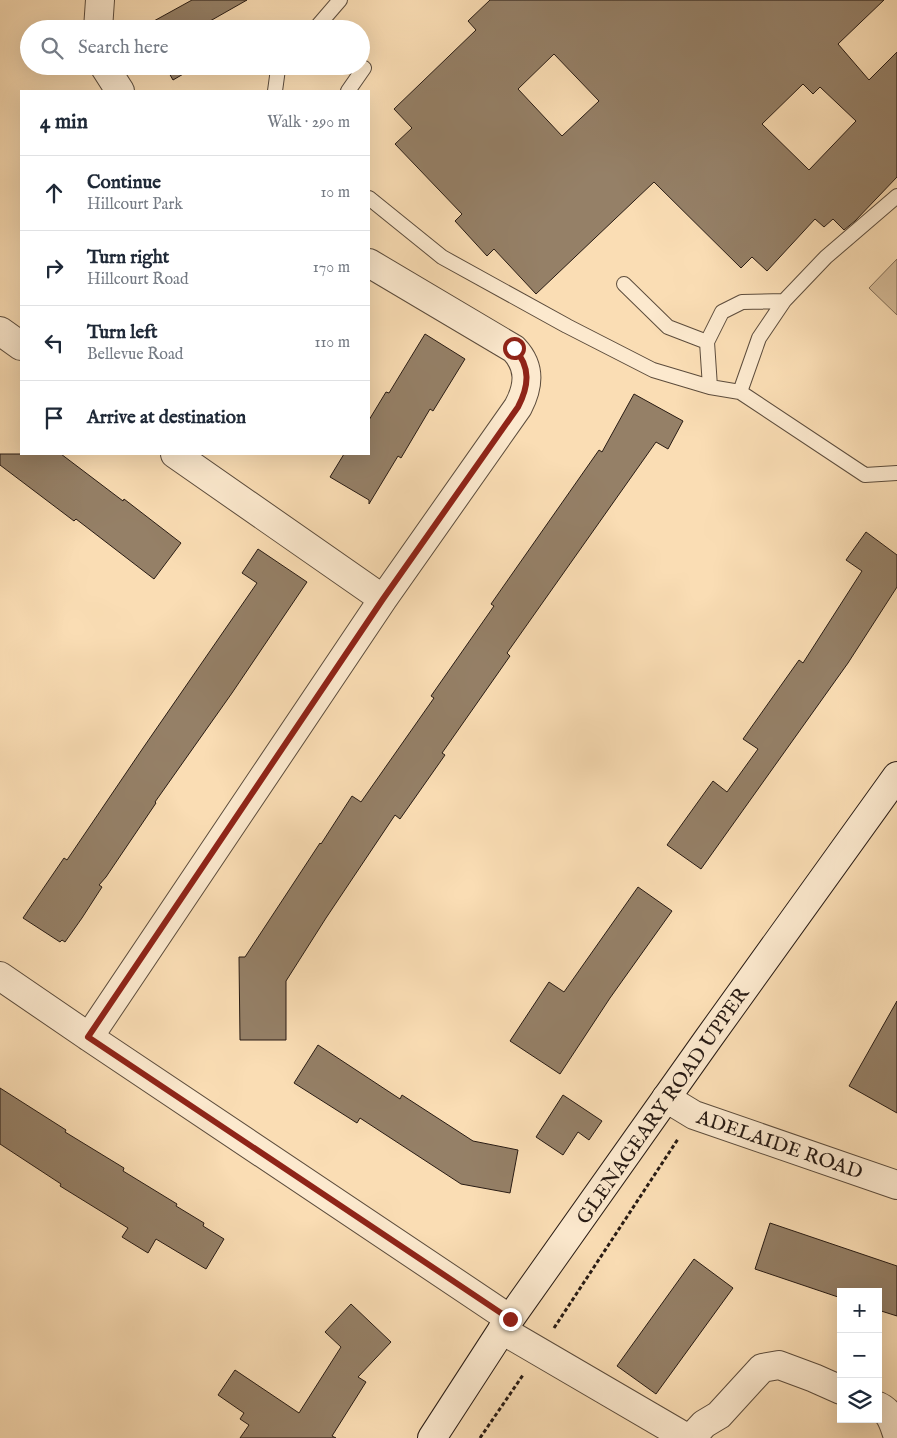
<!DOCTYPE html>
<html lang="en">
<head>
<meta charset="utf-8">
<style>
  body { margin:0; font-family:"IM FELL English",serif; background:#f6f6f7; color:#1f2937 }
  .controls { position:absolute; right:15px; bottom:15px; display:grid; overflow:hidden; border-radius:0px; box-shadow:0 5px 20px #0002 }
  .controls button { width:45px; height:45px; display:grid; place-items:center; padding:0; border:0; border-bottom:1px solid #e0e1e3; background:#fff; color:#1f2937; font:25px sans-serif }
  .stop { position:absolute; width:15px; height:15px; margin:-11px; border:4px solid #8f2418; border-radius:50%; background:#fff }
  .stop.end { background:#8f2418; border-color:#fff; box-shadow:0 1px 5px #0008 }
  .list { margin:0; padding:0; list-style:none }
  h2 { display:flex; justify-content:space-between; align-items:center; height:65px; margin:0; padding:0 20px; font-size:21px }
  h2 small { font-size:16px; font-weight:400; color:#747a83 }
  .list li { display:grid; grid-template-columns:32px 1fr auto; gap:15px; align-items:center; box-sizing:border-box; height:75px; padding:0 20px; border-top:1px solid #e0e1e3 }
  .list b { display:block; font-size:19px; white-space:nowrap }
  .list p { margin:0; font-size:16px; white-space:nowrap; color:#747a83 }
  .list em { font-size:16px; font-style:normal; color:#747a83 }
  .icon { flex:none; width:28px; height:28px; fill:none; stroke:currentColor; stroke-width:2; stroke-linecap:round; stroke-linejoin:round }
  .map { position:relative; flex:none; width:897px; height:1438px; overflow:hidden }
  .search { position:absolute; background:#fff; box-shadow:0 5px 20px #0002; left:20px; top:20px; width:350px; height:55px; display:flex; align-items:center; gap:12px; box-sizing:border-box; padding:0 18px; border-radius:28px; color:#747a83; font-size:19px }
  .panel { position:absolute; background:#fff; box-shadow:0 5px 20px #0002; left:20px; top:90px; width:350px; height:365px; border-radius:0px }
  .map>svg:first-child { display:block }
  .green { fill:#d6bc99; stroke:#7f6c56 }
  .building { fill:#958067; stroke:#281b14; fill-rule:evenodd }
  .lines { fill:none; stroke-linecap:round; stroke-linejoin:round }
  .service-casing { stroke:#5c4c3c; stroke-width:16 }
  .minor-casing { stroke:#5c4c3c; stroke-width:30 }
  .tertiary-casing { stroke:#5c4c3c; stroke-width:30 }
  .secondary-casing { stroke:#281b14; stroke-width:30 }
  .path { stroke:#281b14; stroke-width:3; stroke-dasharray:4 2.5; stroke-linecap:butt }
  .service { stroke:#fce9ce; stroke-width:14 }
  .minor { stroke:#fce9ce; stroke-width:28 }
  .tertiary { stroke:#fce9ce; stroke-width:28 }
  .secondary { stroke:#fce9ce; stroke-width:28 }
  .route { stroke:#8f2418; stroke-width:6 }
  .labels { text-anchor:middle; stroke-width:4.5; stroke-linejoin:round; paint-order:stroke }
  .street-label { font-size:20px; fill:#281b14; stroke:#fce9ce }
</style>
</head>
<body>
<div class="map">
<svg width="897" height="1438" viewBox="0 0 897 1438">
  <rect width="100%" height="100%" fill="#faddb4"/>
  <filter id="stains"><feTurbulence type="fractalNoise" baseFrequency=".004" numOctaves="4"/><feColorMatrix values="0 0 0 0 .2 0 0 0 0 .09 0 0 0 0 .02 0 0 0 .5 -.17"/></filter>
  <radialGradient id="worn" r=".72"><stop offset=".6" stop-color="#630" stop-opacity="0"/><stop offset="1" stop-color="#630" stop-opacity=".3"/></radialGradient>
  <path class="green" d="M897,259V315L869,288Z"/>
  <path class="building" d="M192,0H247L196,29H144L143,27Z
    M490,0H884L838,44L869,80L897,52V177L855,221L844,230L833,219L824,227L815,219L767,271L752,257L741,268L654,182L536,294L494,249L487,256L455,221L462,214L395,144L412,128L394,109L476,30L468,21ZM554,54L599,101L562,136L518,89ZM803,84L813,94L820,87L856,121L809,170L762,124Z
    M165,66H197L173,80Z
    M425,334L465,359L433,411L430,409L401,458L398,456L369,504V500L330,477L344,454H369V420L386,392L389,393Z
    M634,394L683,421L668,449L656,442L507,653L510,656L442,753L445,755L400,819L395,815L326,918L286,981V1040H240L239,957H245L320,843L321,844L352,796L361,802L434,698L431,696L494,606L491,604L599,450L602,452Z
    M0,454H61L123,501L124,499L181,543L154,579L76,519L74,521L0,465Z
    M866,532L897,555V587L848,663L701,869L667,845L713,781L727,792L758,749L743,739L799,660L803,663L862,571L846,560Z
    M258,549L307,582L232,693L155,802L156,803L106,877L99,885L102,887L82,918L65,942L62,940L60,942L23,918L64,858L67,860L143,748L257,583L242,573Z
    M638,887L672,911L610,998L560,1074L510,1041L549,982L564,992Z
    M897,1001V1113L849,1086Z
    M318,1045L400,1099L402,1095L473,1141L518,1150L510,1193L461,1184L360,1118L357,1123L294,1083Z
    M0,1088L66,1130L65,1132L124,1168L123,1171L177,1204L176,1206L204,1223L203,1226L224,1239L206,1269L156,1239L148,1253L122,1237L128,1228L60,1186L61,1184L0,1144Z
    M563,1095L602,1121L589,1140L578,1132L563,1155L536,1137Z
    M770,1223L897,1266V1316L878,1310V1292H841V1298L755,1269Z
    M694,1259L733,1288L656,1394L617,1366Z
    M351,1304L391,1342L358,1377L366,1382L332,1436L336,1438H240L249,1425L240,1419L244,1413L218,1395L235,1370L299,1413L341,1347L325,1332Z"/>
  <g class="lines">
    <defs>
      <path id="service" d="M315,29L340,0
        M275,91L278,69L280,66
        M348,91L364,68
        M369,198L442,257L567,326L653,370L710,387L740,392L865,475L897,473
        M624,284L668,327L707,342
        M710,387L707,342L722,312L742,302L784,301
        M740,392L759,338L784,301L826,257L897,196"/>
      <path id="minor" d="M98,29L100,0
        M104,66L120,91
        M0,331L21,346
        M175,454L383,599
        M0,976L89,1037L510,1319
        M89,1037L383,599L518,407C529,386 531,367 514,349L369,263
        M502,1330L687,1438
        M878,1406C890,1411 893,1422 897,1434
        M691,1438L704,1424L719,1415L762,1368L779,1365L814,1378L841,1390"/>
      <path id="tertiary" d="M666,1098L694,1115L897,1185"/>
      <path id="secondary" d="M432,1438L502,1330L708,1039L897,776"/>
    </defs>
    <use href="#service" class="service-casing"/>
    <use href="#minor" class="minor-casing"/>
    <use href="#tertiary" class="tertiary-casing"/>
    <use href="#secondary" class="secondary-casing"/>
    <path class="path" d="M554,1328L678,1139
      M480,1438L523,1375"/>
    <use href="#service" class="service"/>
    <use href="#minor" class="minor"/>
    <use href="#tertiary" class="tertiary"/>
    <use href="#secondary" class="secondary"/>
  </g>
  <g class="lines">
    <path class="route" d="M510,1319L88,1037L383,599L518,407C529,386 531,367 514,348"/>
  </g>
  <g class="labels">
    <g class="street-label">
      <text transform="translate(662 1105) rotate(-55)" y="7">GLENAGEARY ROAD UPPER</text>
      <text transform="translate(780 1144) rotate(19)" y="7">ADELAIDE ROAD</text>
    </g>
  </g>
  <rect width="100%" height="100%" filter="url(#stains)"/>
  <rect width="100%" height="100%" fill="url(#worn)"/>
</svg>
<div class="controls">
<button>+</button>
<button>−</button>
<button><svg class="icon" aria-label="layers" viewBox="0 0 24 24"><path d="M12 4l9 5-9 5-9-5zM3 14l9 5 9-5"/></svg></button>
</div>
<div class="stop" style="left:514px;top:348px"></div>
<div class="stop end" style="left:510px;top:1319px"></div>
<div class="search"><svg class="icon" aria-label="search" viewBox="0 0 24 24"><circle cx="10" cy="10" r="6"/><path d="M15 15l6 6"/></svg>Search here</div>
<section class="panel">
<h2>4 min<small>Walk · 290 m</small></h2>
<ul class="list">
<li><svg class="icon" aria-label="ahead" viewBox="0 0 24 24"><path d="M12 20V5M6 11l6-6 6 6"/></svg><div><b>Continue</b><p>Hillcourt Park</p></div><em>10 m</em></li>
<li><svg class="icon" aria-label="right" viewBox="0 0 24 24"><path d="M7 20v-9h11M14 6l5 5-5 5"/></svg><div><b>Turn right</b><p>Hillcourt Road</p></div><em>170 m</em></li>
<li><svg class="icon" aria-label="left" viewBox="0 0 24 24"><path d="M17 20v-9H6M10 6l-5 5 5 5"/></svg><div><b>Turn left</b><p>Bellevue Road</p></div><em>110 m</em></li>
<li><svg class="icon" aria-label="arrive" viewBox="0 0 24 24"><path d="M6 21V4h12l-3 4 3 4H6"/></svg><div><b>Arrive at destination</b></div></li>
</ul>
</section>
</div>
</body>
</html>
